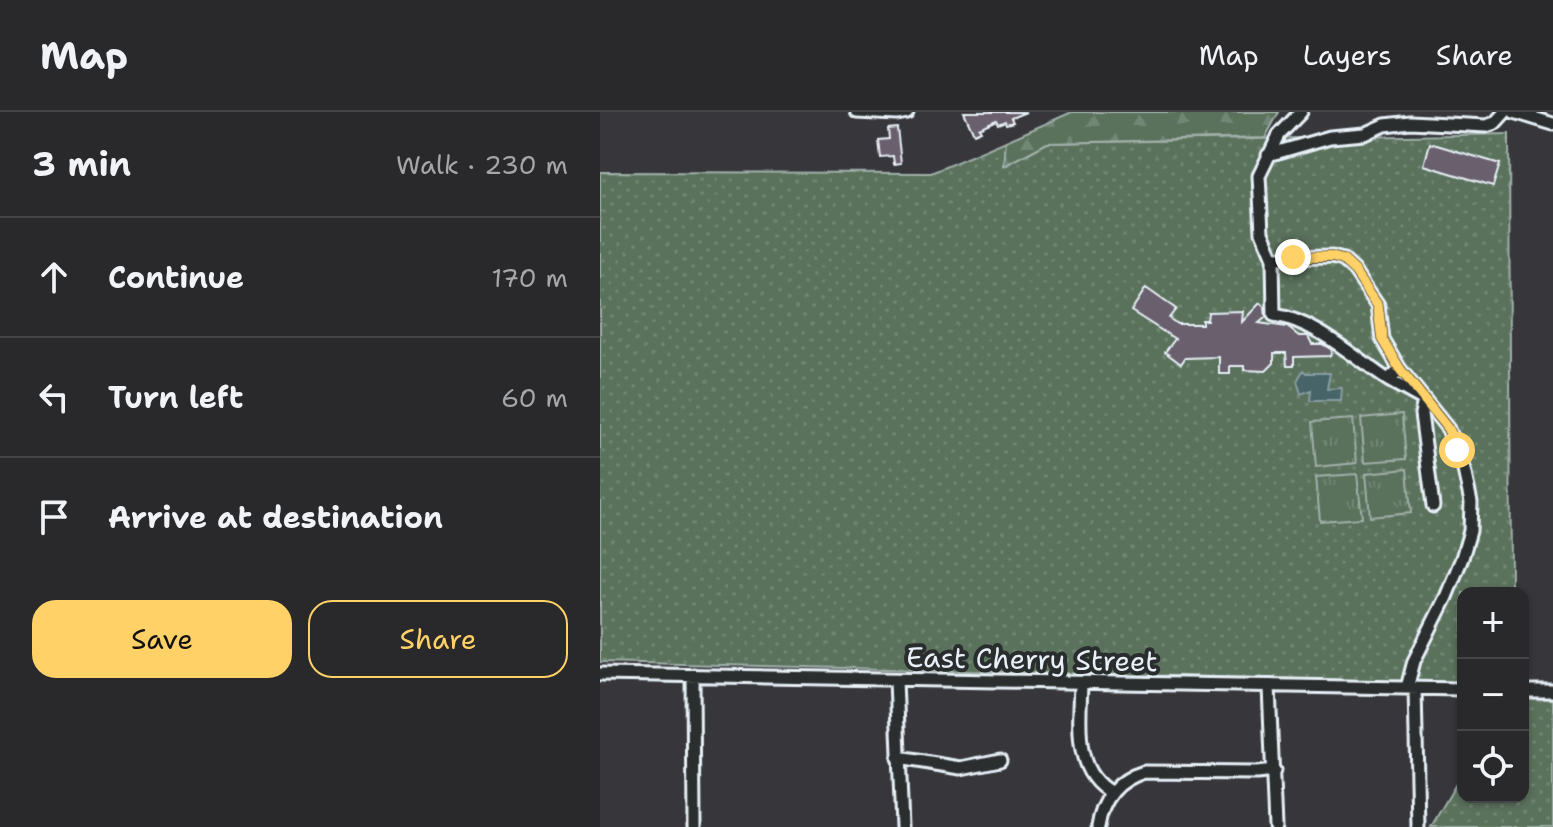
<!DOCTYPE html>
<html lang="en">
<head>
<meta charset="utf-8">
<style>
  body { margin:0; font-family:"Shantell Sans",sans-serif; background:#313134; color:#f1f3f6 }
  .controls { position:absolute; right:24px; bottom:24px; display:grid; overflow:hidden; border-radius:16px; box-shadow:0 2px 6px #0004 }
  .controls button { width:72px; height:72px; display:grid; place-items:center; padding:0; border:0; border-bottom:2px solid #454548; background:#29292c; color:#f1f3f6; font:40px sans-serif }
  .stop { position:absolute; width:24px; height:24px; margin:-18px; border:6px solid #ffd166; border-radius:50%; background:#fff }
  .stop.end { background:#ffd166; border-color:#fff; box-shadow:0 2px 8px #0008 }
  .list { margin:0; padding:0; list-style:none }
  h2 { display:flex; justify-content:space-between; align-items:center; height:104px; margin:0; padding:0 32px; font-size:34px }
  h2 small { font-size:26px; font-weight:400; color:#a5a6a9 }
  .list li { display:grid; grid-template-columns:52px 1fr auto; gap:24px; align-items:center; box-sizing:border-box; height:120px; padding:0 32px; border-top:2px solid #454548 }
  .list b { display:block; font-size:30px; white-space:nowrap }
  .list em { font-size:26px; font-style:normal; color:#a5a6a9 }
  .actions { display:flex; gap:16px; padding:24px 32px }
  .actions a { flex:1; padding:18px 0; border:2px solid #ffd166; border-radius:24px; text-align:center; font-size:28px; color:#ffd166 }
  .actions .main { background:#ffd166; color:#111 }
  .icon { flex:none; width:44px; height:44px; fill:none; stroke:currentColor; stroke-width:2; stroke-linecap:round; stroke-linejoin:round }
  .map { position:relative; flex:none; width:953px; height:715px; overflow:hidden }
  header { display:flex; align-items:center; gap:48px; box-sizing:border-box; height:112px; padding:0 40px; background:#29292c; border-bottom:2px solid #454548 }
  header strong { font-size:38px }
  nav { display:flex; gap:44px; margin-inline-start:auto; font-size:28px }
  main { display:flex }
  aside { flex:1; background:#29292c }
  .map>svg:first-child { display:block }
  .grass { fill:url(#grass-dots); stroke:#a1b1aa; stroke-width:2 }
  .forest { fill:url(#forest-firs); stroke:#a1b1aa; stroke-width:2 }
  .park { fill:url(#park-tufts); stroke:#a1b1aa; stroke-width:2 }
  .water { fill:#476568; stroke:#879da2; stroke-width:2 }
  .building { fill:#695e6d; stroke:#e8f1f8; stroke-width:2 }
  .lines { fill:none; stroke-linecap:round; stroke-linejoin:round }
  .minor-casing { stroke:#e8f1f8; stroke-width:17 }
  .minor { stroke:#2a2d2e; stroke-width:11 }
  .route { stroke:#ffd166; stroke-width:10 }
  .labels { text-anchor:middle; stroke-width:8; stroke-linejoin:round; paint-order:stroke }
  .street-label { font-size:28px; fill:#e8f1f8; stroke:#2a2d2e }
</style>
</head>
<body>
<header>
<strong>Map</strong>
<nav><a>Map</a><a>Layers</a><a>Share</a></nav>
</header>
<main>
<aside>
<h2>3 min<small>Walk · 230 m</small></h2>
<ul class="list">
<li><svg class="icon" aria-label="ahead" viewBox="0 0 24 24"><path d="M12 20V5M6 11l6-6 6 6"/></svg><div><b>Continue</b></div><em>170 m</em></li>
<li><svg class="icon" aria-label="left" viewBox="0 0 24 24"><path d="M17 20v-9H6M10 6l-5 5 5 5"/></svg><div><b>Turn left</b></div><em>60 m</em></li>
<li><svg class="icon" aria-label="arrive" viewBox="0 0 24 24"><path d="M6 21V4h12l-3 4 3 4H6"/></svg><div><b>Arrive at destination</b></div></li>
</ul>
<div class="actions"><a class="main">Save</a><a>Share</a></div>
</aside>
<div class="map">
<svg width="953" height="715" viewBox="0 0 953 715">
  <defs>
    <pattern id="grass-dots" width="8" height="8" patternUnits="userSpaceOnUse" patternTransform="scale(2)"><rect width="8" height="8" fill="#5a715c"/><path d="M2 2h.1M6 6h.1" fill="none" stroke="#728674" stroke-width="1.8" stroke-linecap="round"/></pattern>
    <pattern id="forest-firs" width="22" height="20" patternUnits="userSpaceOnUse" patternTransform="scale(2)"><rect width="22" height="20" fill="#5a715c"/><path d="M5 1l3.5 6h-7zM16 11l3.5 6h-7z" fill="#728674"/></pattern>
    <pattern id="park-tufts" width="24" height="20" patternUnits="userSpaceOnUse" patternTransform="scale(2)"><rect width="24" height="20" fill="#5a715c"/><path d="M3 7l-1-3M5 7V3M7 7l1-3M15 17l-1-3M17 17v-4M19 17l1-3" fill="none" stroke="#728674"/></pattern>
  </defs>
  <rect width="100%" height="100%" fill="#37373b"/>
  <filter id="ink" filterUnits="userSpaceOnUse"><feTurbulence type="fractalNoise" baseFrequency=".0125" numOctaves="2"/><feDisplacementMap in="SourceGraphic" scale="16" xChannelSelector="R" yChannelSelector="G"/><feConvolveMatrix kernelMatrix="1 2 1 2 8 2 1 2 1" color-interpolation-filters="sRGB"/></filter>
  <g filter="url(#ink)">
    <path class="grass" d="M909,22L911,481H863V571L0,550V60L331,61L406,29L405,54L447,31Z
      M923,586L953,587V715H831L863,660V685H923Z"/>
    <path class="forest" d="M472,0H679L665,26L447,31L404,54L406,29Z"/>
    <path class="park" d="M802,302L806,347L765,350L761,306Z
      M753,307L757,351L716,355L712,310Z
      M807,357L811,401L770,405L766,361Z
      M757,362L762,406L720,409L716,365Z"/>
    <path class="water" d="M703,258L706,261H730L727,277L742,276L741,289H710L711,278L701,282L697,269Z"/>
    <path class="building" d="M364,0H426L411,6L413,10L406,12L405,9L398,12L396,8L392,10L379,16L381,19L374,22Z
      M297,16L301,51L294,52L293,44L280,45L278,28L289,27L288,17Z
      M830,31L900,52L893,74L824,53Z
      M546,176L576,197L569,206L577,212H602V208H607L608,200L643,199L642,210L660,191L665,196L666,205L659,211L687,215L699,224H708L712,232H722L732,238L730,244L694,245V254H687L686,241H674V251L666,259L644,258V254H630V262H619V245L585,246L581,252L565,240L575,227L531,199Z"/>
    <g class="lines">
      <defs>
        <path id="minor" d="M257,0L297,2L307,0
          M914,0L953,12
          M668,43L730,25L765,22L785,13L810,10L886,14L895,11L905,0
          M673,146L662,120L659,64L679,23L701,0
          M800,257L788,268C753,245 716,209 674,203L673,146L732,145L743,148L755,159L778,193L782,227L800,257L848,317L864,358L871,390L870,419L862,446L846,485L814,549L807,576
          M788,268L824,288
          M824,289L821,302L833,394
          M0,562L863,577
          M93,563L94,715
          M296,568L302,715
          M481,572C480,609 472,661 512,681
          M669,575L675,715
          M815,576L818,715
          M923,579H953
          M298,646L361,656L400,648
          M498,715C502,688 517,668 544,660L657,661L674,659"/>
      </defs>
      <use href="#minor" class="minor-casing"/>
      <use href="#minor" class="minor"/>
    </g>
  </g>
  <g class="lines" filter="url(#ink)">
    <path class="route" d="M693,145H732L743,148L755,159L778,193L782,227L800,257L848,317L857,338"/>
  </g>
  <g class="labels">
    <g class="street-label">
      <text transform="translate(432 547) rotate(1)" y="10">East Cherry Street</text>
    </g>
  </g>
</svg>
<div class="controls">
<button>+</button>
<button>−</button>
<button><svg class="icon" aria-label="locate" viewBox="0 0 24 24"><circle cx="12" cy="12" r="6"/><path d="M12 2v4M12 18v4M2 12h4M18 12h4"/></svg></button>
</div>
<div class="stop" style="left:857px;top:338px"></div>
<div class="stop end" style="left:693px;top:145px"></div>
</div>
</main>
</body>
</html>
